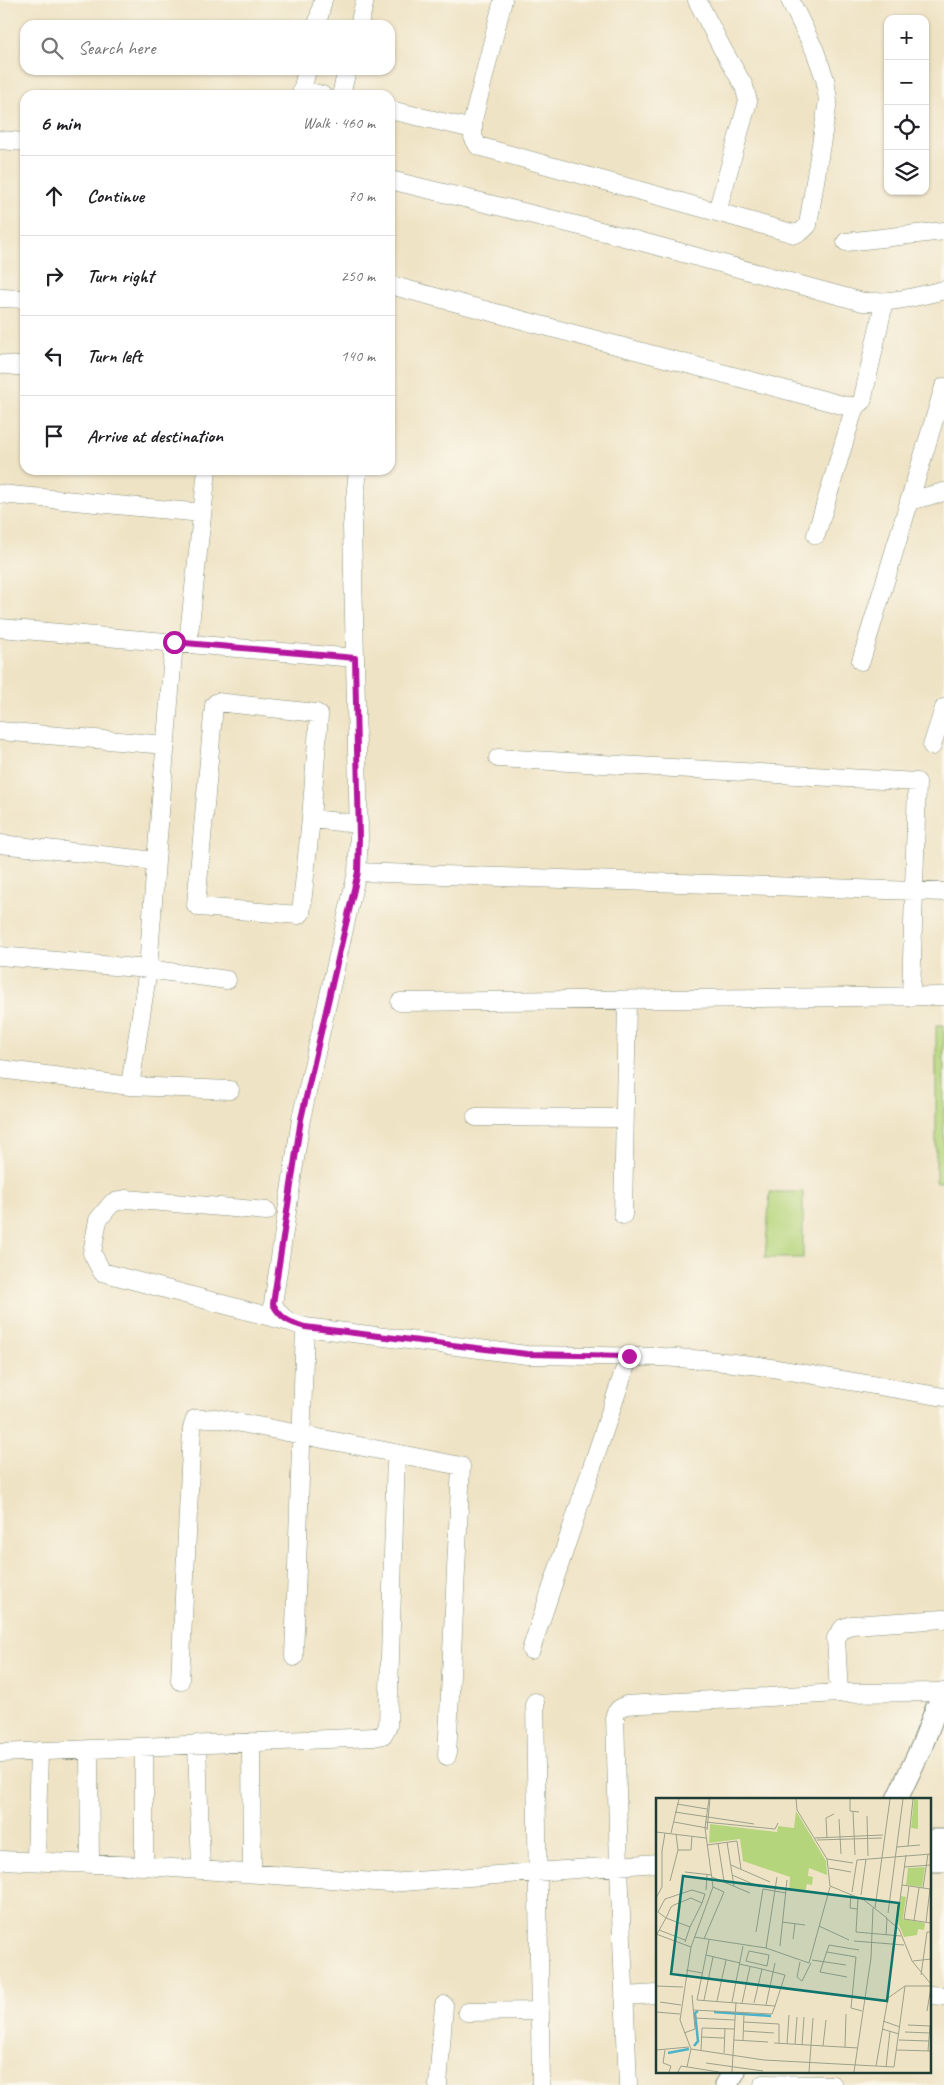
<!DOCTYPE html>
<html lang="en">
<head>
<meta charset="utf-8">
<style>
  body { margin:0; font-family:Caveat,sans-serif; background:#f6f6f6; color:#202124 }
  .controls { position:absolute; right:15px; top:15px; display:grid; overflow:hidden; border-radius:10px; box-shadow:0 1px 4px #0004 }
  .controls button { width:45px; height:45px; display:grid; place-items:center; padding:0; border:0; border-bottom:1px solid #e0e0e0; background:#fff; color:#202124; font:25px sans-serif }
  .stop { position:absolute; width:15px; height:15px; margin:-11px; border:4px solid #b5179e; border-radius:50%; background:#fff }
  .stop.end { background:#b5179e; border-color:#fff; box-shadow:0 1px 5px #0008 }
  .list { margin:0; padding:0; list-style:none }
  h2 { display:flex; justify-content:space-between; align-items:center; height:65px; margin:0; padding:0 20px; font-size:21px }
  h2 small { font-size:16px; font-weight:400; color:#757577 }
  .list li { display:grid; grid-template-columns:32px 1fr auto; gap:15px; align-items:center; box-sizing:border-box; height:80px; padding:0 20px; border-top:1px solid #e0e0e0 }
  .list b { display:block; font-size:19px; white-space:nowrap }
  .list em { font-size:16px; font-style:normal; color:#757577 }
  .icon { flex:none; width:28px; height:28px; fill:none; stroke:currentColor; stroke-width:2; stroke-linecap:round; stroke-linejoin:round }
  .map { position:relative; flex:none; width:944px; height:2085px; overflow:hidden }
  .search { position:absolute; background:#fff; box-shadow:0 1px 4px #0004; left:20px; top:20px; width:375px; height:55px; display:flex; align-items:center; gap:12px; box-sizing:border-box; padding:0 18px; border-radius:15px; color:#757577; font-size:19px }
  .panel { position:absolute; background:#fff; box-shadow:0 1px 4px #0004; left:20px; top:90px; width:375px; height:385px; border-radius:15px }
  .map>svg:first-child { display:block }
  .green { fill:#b5d57c; stroke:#6a8958 }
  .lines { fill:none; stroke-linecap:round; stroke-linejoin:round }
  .minor-casing { stroke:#87907c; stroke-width:19 }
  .major-casing { stroke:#87907c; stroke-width:23 }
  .minor { stroke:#fff; stroke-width:18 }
  .major { stroke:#fff; stroke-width:21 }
  .route { stroke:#b5179e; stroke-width:6 }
  .inset-river { fill:none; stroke:#4bb3c9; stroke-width:2.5 }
  .inset-road { fill:none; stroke:#9ca18b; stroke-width:1 }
  .view { fill:#0f766e; fill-opacity:0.15; stroke:#0f766e; stroke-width:2.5 }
  .inset-edge { fill:none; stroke:#1f3d34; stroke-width:2.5 }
</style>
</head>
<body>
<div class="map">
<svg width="944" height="2085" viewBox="0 0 944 2085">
  <rect width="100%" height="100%" fill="#fbf7ec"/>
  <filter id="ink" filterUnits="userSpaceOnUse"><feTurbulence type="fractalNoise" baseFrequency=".02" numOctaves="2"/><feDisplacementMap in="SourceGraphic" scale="10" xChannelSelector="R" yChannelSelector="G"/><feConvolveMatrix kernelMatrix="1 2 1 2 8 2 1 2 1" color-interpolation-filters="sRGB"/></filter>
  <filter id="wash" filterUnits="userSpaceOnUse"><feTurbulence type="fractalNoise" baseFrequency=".0096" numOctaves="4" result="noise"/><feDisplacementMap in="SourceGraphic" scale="20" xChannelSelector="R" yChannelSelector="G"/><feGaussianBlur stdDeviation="1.12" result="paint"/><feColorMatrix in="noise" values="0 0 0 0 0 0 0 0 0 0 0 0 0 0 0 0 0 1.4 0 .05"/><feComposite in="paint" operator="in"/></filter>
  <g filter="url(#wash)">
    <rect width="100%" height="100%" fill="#efe3c5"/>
    <path class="green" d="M936,1025H944V1182H936Z
      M770,1192H803V1258H765Z"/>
  </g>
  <g filter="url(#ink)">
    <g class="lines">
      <defs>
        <path id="minor" d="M503,0L473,120V137L478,146L717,212L748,101L744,86L723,50L697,0
          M317,25L323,0
          M359,25L365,0
          M302,90L322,95
          M301,95L307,70
          M341,95L347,70
          M390,110L473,129
          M0,140L25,142
          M390,180L613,234L863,302C892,303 916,297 944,290
          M717,212L795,234L802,231L808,225L828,101L825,79L815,51L790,0
          M846,242L944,231
          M390,285L846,406H855L862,402L884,303
          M0,298L25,299
          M0,364L25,367
          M358,470L352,526L359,838L357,872L301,1119L273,1304C282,1320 288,1322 305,1327L527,1355L662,1357L706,1360L760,1366L944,1397
          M0,494L202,513
          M909,501L944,492
          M816,535L855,406
          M0,628L355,658
          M188,643L207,470
          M861,661L944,387
          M217,702L316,713L319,715L311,819L301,913L299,915L199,907L196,905L214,705Z
          M0,731L166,745
          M932,746L944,708
          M498,758L917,782L911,997
          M311,819L359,824
          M0,844L156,861L148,969L130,1086L0,1069
          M156,861L174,642
          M357,872L944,892
          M0,956L148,969L227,980
          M400,1002L944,996
          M130,1086L230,1090
          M476,1117L624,1118
          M267,1211L126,1199L112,1203L98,1220L92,1253L102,1272L286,1321
          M623,1215L627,1000
          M531,1650L629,1356
          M294,1657L305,1327
          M180,1681L192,1428L195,1419L216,1418L461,1466L447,1756
          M839,1693L836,1638L843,1628L852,1625L944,1619
          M535,1702L541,2085
          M251,1742L252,1872
          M197,1744L201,1869
          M144,1747V1866
          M89,1749L90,1863
          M0,1753L374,1737L383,1735L388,1726L396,1454
          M0,1860L144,1866L389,1883L658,1863
          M36,1861L39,1751
          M930,1995L944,1996
          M624,1996L658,1994
          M467,2012L539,2011
          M763,2084L833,2085
          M438,2085L444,2005
          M628,2085L619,1867L615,1714L619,1709L626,1705L839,1693L944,1692"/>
        <path id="major" d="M897,1799L921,1748L936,1709L944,1698
          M930,1840H944
          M930,1861H944
          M726,2085L735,2071"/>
      </defs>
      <use href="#minor" class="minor-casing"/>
      <use href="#major" class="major-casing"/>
      <use href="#minor" class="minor"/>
      <use href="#major" class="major"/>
    </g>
  </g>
  <g class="lines" filter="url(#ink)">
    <path class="route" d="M174,642L355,658L359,838L358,872L301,1119L273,1304C281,1319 289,1322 305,1327L527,1354L629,1356"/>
  </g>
  <g transform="translate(656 1798)">
    <rect width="275" height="275" fill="#efe3c5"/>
    <path d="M140,13L170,63L171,77L153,70L152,78L157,79L156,87L151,86L149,94L133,92L134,79L87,63L84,41L53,45L54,26L121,34L122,28L138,30Z" fill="#b5d57c"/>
    <path d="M258,1L262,2V31L255,30ZM269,69L266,89L250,87L252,70ZM245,98L250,99L247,121L269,125L268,132L262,131L261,137L248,139L242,125Z" fill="#b5d57c"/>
    <path class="inset-river" d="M58,214L115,218M38,248L42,243L39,215L42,213M12,255L33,251"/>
    <path class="inset-road" d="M53,1L49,30L57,89L35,149L24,222L35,251L108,262L238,269L249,188H275M140,1L141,12L171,61L174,88L208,102L231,120M194,1V13L203,14M21,6L51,11M19,14L98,26M197,14L199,57M211,18L212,58M183,21L185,56M18,24L51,30M49,24L119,31L122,25M51,32L54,1M0,34L50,40M15,35L23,1M159,40L227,37M171,40L170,20L178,16M161,42L226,40M71,44L78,88M62,45L68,83M51,47L81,43L85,71M252,48L257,1M241,49L264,47M22,52H35L36,38M171,61L197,65M75,67L114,84M248,69L275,67M173,70L195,74M29,74L56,77M76,77L104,89M56,79L94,95M14,83L22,52L20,36M246,87L274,91M253,88L248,121L275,125M267,90L272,56M50,92L51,77M196,94L201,62L275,56M195,96L194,110L201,111M205,97L210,61M0,100L6,89V53L9,35M202,100L200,134L245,138M219,110L234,1M232,115L247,1M230,120L243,131L256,163L275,186M258,123L263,90M126,124L149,127M241,124L250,57M270,124L274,91M163,128L193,142M3,132L29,142M100,134L107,91L130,95M0,136L35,149M1,136L10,120L15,109L18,107L35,100L46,105L34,129L10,120L2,114L9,101L36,92L49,96L46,105M230,137L231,121M38,139L110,150L153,165L174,89M48,141L68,94L57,89M137,141L139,126M53,142L41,202L119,208L129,177L106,171L98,205M198,143L248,147M29,144L34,129M124,148L131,82M110,150L121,79M93,153L113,157L111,168L90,163ZM171,154L200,159L195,210L206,213M50,157L84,165M156,162L190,167M257,163L275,161M144,164L141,179L146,183L155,165M83,166L106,171M30,172L46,175M265,177L271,134H275M191,179L164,174L173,147L203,152M0,188L27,189M48,202L57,159M61,203L70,162M4,204L25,207M76,204L87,148M86,205L94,169M110,207L119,165M37,212L116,216L119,208M271,213L275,189M0,214L24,216M38,220L79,222M227,223L244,229M88,224L123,226V245M252,227L274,228L272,253M226,231L243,236M88,233L118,235M249,234L274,235M28,235L39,231L36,197M45,239L68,240M78,242L112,244M87,242L88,215M243,242L273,243M118,245L202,250M131,246L133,217M139,246L141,219M146,247L148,219M167,248L170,222M189,249L190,216M0,252L33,249M9,252L7,265L15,268L13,274M241,252L275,253M45,253L46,230L78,231M68,255L69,230M50,265L107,273M220,268L232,200L249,188M31,269L35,251M230,269L234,233M22,274L25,268L63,274M76,274L80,204M153,274L157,220M198,274L215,160L217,110"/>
    <path class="view" d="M27,78L243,105L231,203L15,176Z"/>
    <rect width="275" height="275" class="inset-edge"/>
  </g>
</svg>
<div class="controls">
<button>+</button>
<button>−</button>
<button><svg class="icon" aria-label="locate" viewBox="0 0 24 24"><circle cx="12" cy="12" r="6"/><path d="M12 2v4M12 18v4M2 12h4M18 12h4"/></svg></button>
<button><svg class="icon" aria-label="layers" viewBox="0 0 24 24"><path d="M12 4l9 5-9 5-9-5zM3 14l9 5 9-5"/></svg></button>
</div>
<div class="stop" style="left:174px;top:642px"></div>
<div class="stop end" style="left:629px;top:1356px"></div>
<div class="search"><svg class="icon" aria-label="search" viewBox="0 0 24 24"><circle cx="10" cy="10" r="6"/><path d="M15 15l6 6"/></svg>Search here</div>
<section class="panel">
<h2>6 min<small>Walk · 460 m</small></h2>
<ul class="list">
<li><svg class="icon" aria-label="ahead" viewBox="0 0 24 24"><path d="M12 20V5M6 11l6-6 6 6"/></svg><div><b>Continue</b></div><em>70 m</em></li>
<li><svg class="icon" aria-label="right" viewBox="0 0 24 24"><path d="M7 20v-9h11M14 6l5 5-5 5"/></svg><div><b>Turn right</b></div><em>250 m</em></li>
<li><svg class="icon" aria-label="left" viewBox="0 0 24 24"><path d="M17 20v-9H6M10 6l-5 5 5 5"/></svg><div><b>Turn left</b></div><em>140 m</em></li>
<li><svg class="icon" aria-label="arrive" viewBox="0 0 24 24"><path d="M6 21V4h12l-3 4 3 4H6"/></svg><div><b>Arrive at destination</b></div></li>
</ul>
</section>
</div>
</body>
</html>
